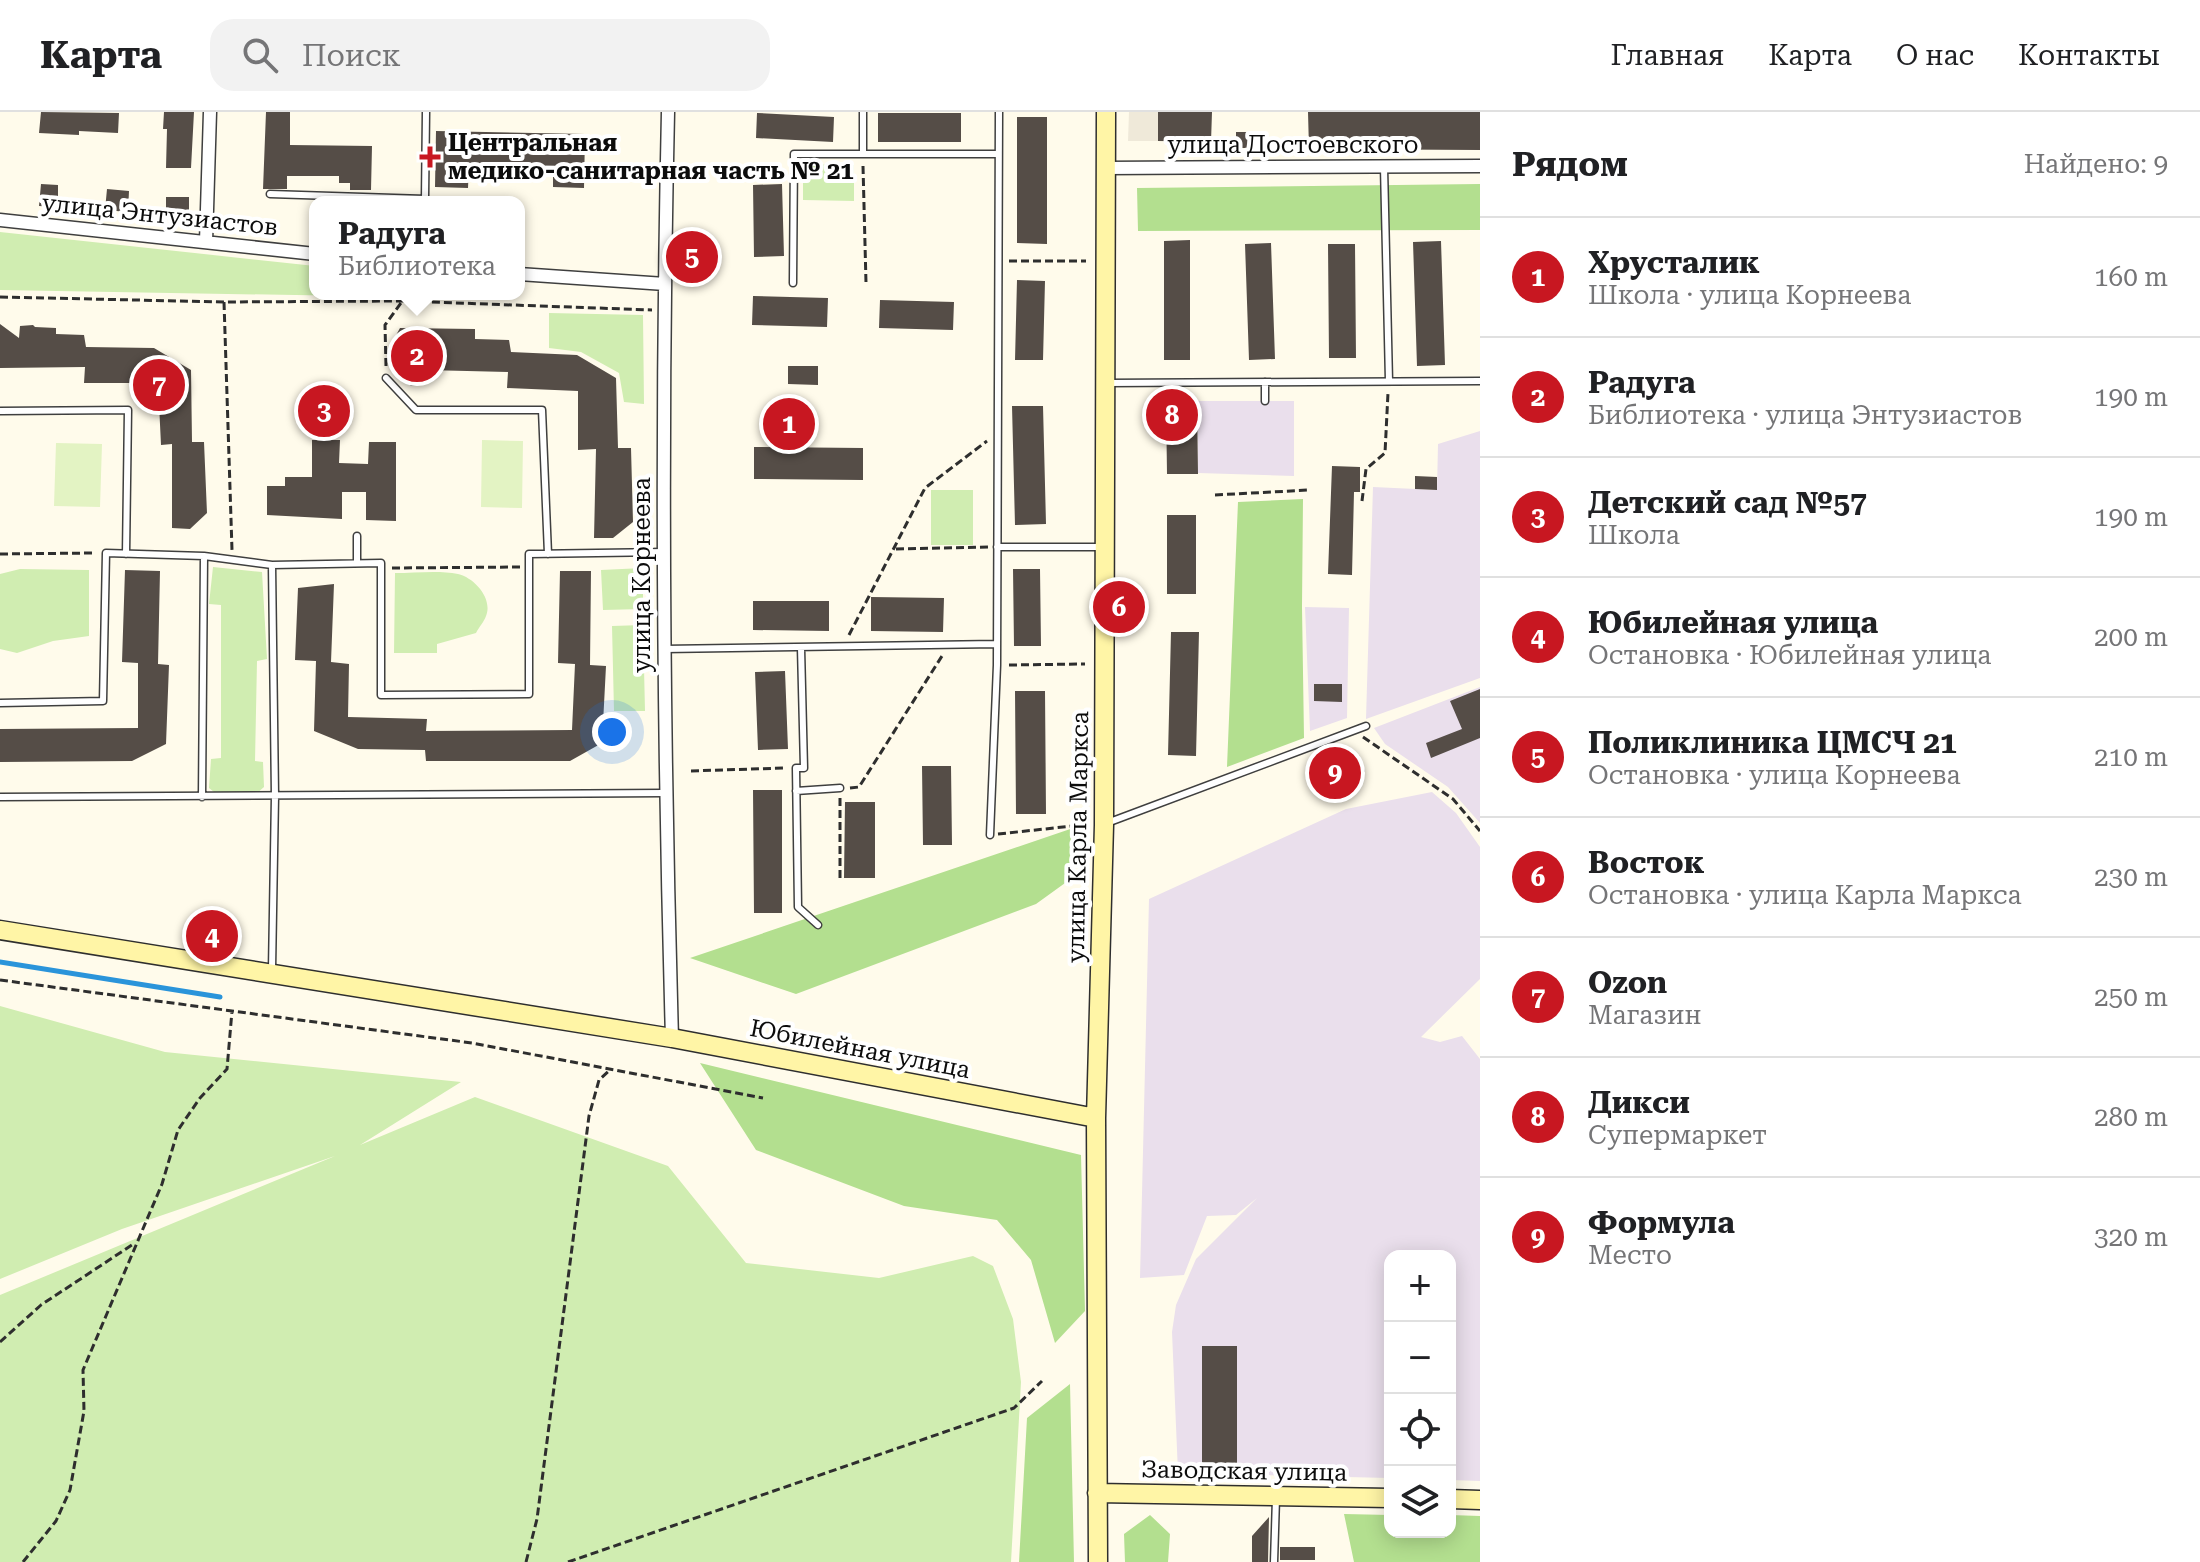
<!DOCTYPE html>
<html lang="ru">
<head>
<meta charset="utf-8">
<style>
  body { margin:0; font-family:"Roboto Serif",serif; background:#f2f2f2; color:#202124 }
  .controls { position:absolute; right:24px; bottom:24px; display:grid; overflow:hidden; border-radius:16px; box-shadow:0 4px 20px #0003 }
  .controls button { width:72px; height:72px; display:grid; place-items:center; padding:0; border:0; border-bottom:2px solid #e0e0e0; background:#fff; color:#202124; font:40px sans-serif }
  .you { position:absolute; left:612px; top:620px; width:28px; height:28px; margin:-20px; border:6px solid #fff; border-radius:50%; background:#1a73e8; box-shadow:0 0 0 12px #1a73e833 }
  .badge { display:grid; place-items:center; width:52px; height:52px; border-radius:50%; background:#c81721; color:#fff; font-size:26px; font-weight:700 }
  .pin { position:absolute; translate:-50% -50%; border:4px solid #fff; box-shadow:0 2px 8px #0006 }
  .popup { position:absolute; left:309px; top:84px; width:216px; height:104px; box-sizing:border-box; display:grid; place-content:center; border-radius:16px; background:#fff; filter:drop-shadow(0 2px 6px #0005); font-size:26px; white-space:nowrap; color:#757577 }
  .popup b { font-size:30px; color:#202124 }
  .popup::after { content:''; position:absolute; left:50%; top:100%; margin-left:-16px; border:16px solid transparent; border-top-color:#fff }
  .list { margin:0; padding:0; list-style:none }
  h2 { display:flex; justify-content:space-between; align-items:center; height:104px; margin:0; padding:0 32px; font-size:34px }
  h2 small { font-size:26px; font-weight:400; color:#757577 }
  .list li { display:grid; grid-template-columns:52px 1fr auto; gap:24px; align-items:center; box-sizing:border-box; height:120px; padding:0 32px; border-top:2px solid #e0e0e0 }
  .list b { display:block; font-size:30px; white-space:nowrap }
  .list p { margin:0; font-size:26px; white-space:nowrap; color:#757577 }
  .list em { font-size:26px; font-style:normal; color:#757577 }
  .icon { flex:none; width:44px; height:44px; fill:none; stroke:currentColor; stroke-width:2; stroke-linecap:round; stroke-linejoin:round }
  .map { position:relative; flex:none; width:1480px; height:1450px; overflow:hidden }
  header { display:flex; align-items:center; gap:48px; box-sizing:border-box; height:112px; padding:0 40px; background:#fff; border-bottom:2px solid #e0e0e0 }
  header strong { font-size:38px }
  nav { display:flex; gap:44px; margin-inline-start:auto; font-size:28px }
  .search { width:560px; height:72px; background:#f2f2f2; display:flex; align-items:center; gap:20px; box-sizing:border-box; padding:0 28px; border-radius:24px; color:#757577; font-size:30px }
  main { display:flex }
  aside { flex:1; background:#fff }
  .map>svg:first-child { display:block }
  .industrial { fill:#eadfec }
  .green { fill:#d0edb1 }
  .forest { fill:#b3df8f }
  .pitch { fill:#e3f3c3 }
  .plaza { fill:#efe9d9 }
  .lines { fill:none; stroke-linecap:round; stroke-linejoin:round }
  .stream { stroke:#2a94da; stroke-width:5 }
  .building { fill:#554d47 }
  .lane-casing { stroke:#3f3f3f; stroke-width:9 }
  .street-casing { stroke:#3f3f3f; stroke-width:15 }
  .secondary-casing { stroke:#2e2e2e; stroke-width:21 }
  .path { stroke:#2e2e2e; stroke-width:3; stroke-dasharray:8 4; stroke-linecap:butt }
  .lane { stroke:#fff; stroke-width:6 }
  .street { stroke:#fff; stroke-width:12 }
  .secondary { stroke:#fff5a6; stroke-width:18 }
  .poi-dot { fill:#c81721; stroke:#fff; stroke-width:3 }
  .labels { text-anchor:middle; stroke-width:8; stroke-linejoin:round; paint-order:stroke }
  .poi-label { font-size:24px; font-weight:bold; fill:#0c0c0c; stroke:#fff; text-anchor:start }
  .street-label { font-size:24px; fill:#0c0c0c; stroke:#fff }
</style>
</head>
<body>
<header>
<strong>Карта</strong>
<div class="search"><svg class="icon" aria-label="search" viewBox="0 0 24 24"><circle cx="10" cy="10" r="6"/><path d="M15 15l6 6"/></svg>Поиск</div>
<nav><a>Главная</a><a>Карта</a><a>О нас</a><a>Контакты</a></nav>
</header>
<main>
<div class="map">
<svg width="1480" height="1450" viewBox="0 0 1480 1450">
  <rect width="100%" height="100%" fill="#fffbeb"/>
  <path class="industrial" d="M1197,289H1294V364L1198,361Z
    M1480,319V566L1366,607L1373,375L1437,378L1438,332Z
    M1305,495L1349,496L1347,606L1310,619Z
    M1480,575V711L1448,675L1385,632L1374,616Z
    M1432,680L1456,701L1480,735V867L1421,925L1440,930L1462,924L1480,947V1369L1450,1368V1144H1390V1366L1178,1361L1172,1220L1176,1193L1196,1147L1257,1086L1236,1103L1207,1104L1184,1163L1140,1166L1149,787L1346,697Z"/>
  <path class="green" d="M803,52L854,53V89L803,88Z
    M0,120L315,154V182H389L351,184L0,178Z
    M549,201L643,203L644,292L624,290L619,261L581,240L549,236Z
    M931,378H973V433H931Z
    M213,455L262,460L267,547L257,549L255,649L263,650L264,675L257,681L214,680L209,676L211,647L221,646V493L209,492Z
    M643,456V497L603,498L601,458Z
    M20,457L89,458V524L53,529L17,541L0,537V462Z
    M395,461C415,461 439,458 458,462C475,466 493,487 486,504C484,510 479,515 476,521L437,532V541H394Z
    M643,513L645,599H614L612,514Z
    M0,894L165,940L461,970L360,1033L475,985L668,1054L746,1151L879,1166L973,1144L993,1154L1013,1207L1021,1270L1011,1450H0V1183L335,1044L122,1117L0,1167Z"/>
  <path class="forest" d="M1480,72V118L1138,119L1137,76Z
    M1303,387L1302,495L1304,626L1227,655L1238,390Z
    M1082,713L1072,766L1036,792L796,882L690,846Z
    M700,951L1081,1043L1085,1199L1055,1231L1031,1148L997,1108L904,1094L756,1038Z
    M1070,1272L1074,1450H1019L1027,1306Z
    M1344,1402L1390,1403V1420H1450V1403L1480,1404V1450H1354Z
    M1150,1403L1170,1422L1168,1450H1125L1124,1422Z"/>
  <path class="pitch" d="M482,328L523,329L522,396L481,395Z
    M56,331L102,332L100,395L54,394Z"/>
  <path class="plaza" d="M1129,0H1158V29H1128Z"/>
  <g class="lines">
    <path class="stream" d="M0,850L220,885"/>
  </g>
  <path class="building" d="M41,0L119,1L118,21L79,19V23L39,21Z
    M164,0H194L191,56H166L167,17H163Z
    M266,0H290V33L372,34L371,78H350V71H339V64H287V77H263Z
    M1158,0H1212L1211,30L1158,29Z
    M1308,0H1480V38L1309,37Z
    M757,1L834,5L833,30L756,26Z
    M878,1H961V30H878Z
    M1017,5H1047V132L1017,131Z
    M436,19L585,22L584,76L553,75V54L469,52L468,76L435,75Z
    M1236,20H1259V36H1236Z
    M41,72L58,73V95L39,94Z
    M782,72L784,144L754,145L753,73Z
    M107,77L129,79L128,100L105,98Z
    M166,85H189V105H166Z
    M1190,128V248H1164V129Z
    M1441,129L1445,253L1417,254L1413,130Z
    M1271,131L1275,247L1249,248L1245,132Z
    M1328,132H1355L1356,246H1329Z
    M1017,168L1045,169L1043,248H1015Z
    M753,184L828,186L827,215L752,213Z
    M880,188L954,190L953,218L879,216Z
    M0,212L19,226L20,214L33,213L35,215L56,216V222L84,223L86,235L154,236L191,258L192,330H204L207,401L190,417L172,416V332L161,333L158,271H84L85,255L0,256Z
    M400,216L475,217V227L509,228L511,240L577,243L616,266L618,336H631L633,410L613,426H594L596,337L578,338V279L507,276L508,260L426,258L419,273L411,274L407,270L408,234L394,227Z
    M788,254H818V273L788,272Z
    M1166,289H1197L1198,362H1167Z
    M1012,294H1043L1046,412L1015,413Z
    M312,328H340L339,351L368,352L369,330H396V409L366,408V380H342V407L267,403V374H285V365H312Z
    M754,335L863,336V368L754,367Z
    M1332,354L1360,355V380H1354L1352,463L1328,462Z
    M1415,364L1437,365V378L1415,377Z
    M1167,403H1196V482H1167Z
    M1013,457H1040L1041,534H1014Z
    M125,458L160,459L158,552L169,553L166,632L132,649L0,650V617L138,616V551L122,550Z
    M560,459H591L590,553L606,554L602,631L570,649H426L425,638L358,637L314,619L316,549L295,548L298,476L334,472L331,550L349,552L348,605L427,607L426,619L572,618L575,552L558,551Z
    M871,485L944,486L943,520L871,519Z
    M753,489H829V519L753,518Z
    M1171,520H1199L1196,644L1168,643Z
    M785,559L788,637L758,638L755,560Z
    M1314,572H1342V590L1314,589Z
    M1480,577V626L1431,646L1426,631L1462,617L1450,589Z
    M1015,579H1045L1046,702H1016Z
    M1359,643L1365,660L1314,680L1306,663Z
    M922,654H951L952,733H923Z
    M753,678H782V801H754Z
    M845,690H875V766H844Z
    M1202,1234H1237V1357H1202Z
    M1269,1405L1268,1450H1252V1424Z
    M1280,1435H1315V1448H1280Z"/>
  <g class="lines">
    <defs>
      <path id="lane" d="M863,42V0
        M1384,55L1389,269
        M270,82L425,87L426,0
        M793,171L794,42H998
        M386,266L416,298H542L548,442
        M1108,271L1480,269
        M1265,289V270
        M0,299L128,298L126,442
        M357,424V451
        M997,435H1101
        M801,536L804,656H796L798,795L818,813
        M664,537L996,532
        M0,591L103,589L106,441L204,444L272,453L381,451V583L529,582V442L665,440
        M796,679L840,676
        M0,685L665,681
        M202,685L204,444
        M1107,711L1366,614
        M990,723L997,553L999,0
        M272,857L275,684L272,453
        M1274,1450L1276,1386"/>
      <path id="street" d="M668,0C661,309 663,617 672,926
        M1105,56L1480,54
        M0,108L315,142
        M206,130L210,0
        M519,162L665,172"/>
      <path id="secondary" d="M0,818L672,926L1096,1006
        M1097,1381L1390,1386
        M1450,1387L1480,1388
        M1098,1450L1096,1006L1104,713L1106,0"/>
    </defs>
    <use href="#lane" class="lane-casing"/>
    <use href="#street" class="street-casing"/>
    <use href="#secondary" class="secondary-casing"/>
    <path class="path" d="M863,54L866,171
      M1009,149H1086
      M0,185L224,190L402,189L652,198
      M224,190L232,438
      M386,254L385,213L401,191
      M1215,383L1309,378
      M1362,389L1366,357L1385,341L1388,281
      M896,437L989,435
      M0,442L94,441
      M392,456L520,455
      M849,523L925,376L987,329
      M1009,553L1085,552
      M1363,625L1453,687L1480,719
      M691,659L784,656
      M850,676L859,675L942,544
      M998,722L1082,713
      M840,766V685
      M0,868L472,931L763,986
      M0,1230L41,1193L135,1131
      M23,1450L56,1409L70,1378L84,1299L83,1258L162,1072L178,1018L200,986L227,957L232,899
      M526,1450L537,1407L589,1004L599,968L611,957
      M568,1450L1014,1296L1042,1269"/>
    <use href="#lane" class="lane"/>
    <use href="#street" class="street"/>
    <use href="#secondary" class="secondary"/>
  </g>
  <path class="poi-dot" d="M426 33h8v8h8v8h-8v8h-8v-8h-8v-8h8z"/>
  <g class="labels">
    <g class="poi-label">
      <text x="448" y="39">Центральная<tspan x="448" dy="28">медико-санитарная часть № 21</tspan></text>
    </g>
    <g class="street-label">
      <text x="1293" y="41">улица Достоевского</text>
      <text transform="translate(160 103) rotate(6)" y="8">улица Энтузиастов</text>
      <text transform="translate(642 463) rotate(-90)" y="8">улица Корнеева</text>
      <text transform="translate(1078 725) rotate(-89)" y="8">улица Карла Маркса</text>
      <text transform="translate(860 937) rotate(11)" y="8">Юбилейная улица</text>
      <text transform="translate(1244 1359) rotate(1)" y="8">Заводская улица</text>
    </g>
  </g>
</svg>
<div class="controls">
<button>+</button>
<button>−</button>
<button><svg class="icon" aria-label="locate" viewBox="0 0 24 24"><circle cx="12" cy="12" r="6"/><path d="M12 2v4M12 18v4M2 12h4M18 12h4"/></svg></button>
<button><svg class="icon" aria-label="layers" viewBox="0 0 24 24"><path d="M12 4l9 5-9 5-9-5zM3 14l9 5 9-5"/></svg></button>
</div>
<div class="you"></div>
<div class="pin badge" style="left:789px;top:312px">1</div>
<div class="pin badge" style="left:417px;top:244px">2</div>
<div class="popup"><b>Радуга</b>Библиотека</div>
<div class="pin badge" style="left:324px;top:299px">3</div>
<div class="pin badge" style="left:212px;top:824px">4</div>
<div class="pin badge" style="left:692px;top:145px">5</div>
<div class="pin badge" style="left:1119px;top:495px">6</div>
<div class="pin badge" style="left:159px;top:273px">7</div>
<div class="pin badge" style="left:1172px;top:303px">8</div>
<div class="pin badge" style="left:1335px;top:661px">9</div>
</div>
<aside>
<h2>Рядом<small>Найдено: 9</small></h2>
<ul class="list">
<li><span class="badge">1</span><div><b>Хрусталик</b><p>Школа · улица Корнеева</p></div><em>160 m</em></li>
<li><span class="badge">2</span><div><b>Радуга</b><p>Библиотека · улица Энтузиастов</p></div><em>190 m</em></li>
<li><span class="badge">3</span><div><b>Детский сад №57</b><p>Школа</p></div><em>190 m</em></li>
<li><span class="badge">4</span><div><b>Юбилейная улица</b><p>Остановка · Юбилейная улица</p></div><em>200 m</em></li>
<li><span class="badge">5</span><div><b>Поликлиника ЦМСЧ 21</b><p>Остановка · улица Корнеева</p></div><em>210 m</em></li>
<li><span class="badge">6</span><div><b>Восток</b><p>Остановка · улица Карла Маркса</p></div><em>230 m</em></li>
<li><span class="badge">7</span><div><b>Ozon</b><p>Магазин</p></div><em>250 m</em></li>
<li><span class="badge">8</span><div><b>Дикси</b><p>Супермаркет</p></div><em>280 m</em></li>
<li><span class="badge">9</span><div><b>Формула</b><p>Место</p></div><em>320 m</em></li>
</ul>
</aside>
</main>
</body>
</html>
